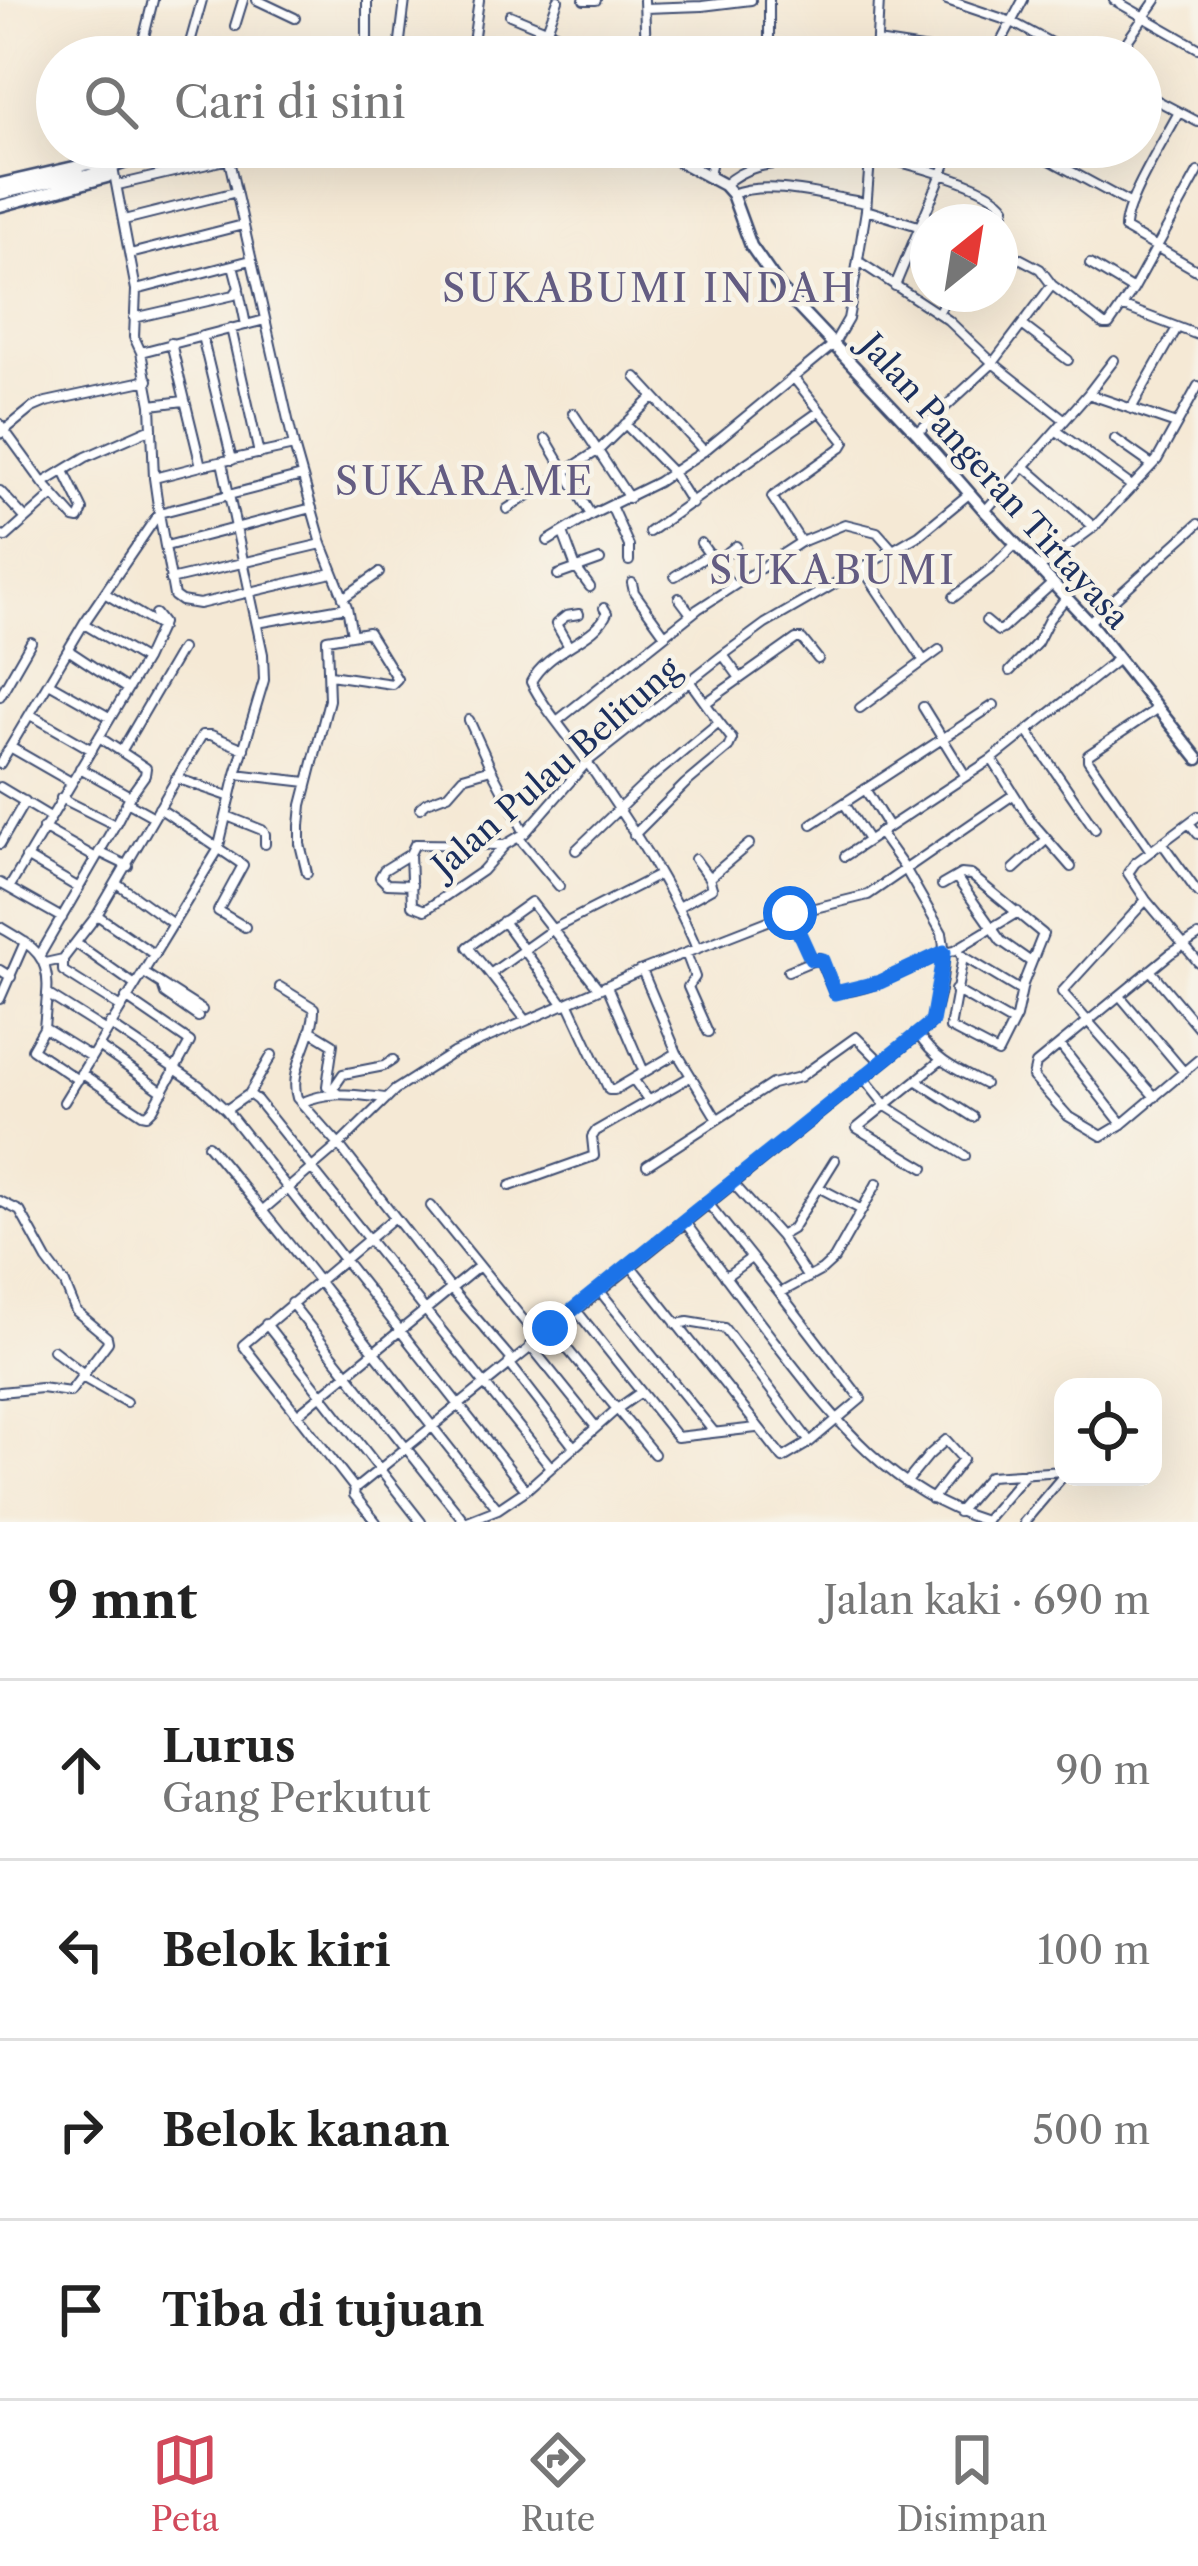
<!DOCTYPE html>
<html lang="id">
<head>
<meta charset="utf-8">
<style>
  body { margin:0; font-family:"Libre Caslon Text",serif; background:#f6f6f6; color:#222 }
  .controls { position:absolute; right:36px; bottom:36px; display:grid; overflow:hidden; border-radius:24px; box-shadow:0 12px 48px #0002 }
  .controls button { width:108px; height:108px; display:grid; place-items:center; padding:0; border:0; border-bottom:3px solid #e0e0e0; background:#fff; color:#222; font:60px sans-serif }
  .compass { position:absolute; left:910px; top:204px; width:108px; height:108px; border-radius:50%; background:#fff; box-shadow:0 12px 48px #0002; rotate:30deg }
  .stop { position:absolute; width:36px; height:36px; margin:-27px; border:9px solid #1a73e8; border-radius:50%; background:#fff }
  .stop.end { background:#1a73e8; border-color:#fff; box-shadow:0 3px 12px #0008 }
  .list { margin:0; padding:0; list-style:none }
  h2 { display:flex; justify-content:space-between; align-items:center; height:156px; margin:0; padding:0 48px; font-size:51px }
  h2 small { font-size:39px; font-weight:400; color:#767676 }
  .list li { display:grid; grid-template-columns:78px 1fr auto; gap:36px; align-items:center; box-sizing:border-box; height:180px; padding:0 48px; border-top:3px solid #e0e0e0 }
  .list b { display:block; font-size:45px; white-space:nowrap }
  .list p { margin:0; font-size:39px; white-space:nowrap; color:#767676 }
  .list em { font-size:39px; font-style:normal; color:#767676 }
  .icon { flex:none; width:66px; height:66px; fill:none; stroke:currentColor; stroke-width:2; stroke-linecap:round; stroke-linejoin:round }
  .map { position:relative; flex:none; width:1198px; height:1522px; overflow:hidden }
  .search { position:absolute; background:#fff; box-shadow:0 12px 48px #0002; left:36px; right:36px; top:36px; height:132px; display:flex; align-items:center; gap:30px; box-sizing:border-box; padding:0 42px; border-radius:66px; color:#767676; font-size:45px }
  .sheet { height:876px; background:#fff }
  nav { display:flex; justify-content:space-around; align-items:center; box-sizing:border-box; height:168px; border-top:3px solid #e0e0e0; background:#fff; font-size:33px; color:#767676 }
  nav a { display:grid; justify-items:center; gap:6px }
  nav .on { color:#d1495b }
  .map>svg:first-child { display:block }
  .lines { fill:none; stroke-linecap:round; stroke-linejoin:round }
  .minor-casing { stroke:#3c4b70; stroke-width:12 }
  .major-casing { stroke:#3c4b70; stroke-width:15 }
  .minor { stroke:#fff; stroke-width:8 }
  .major { stroke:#fff; stroke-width:10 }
  .route { stroke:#1a73e8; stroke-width:15 }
  .labels { text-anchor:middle; stroke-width:9; stroke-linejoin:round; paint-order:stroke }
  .street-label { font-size:33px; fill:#1b2f5e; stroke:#f7f3e8 }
  .quarter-label { font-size:39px; letter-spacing:3px; fill:#635c82; stroke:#f7f3e8 }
</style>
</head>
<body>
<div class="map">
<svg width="1198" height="1522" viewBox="0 0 1198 1522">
  <rect width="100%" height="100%" fill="#f7f3e8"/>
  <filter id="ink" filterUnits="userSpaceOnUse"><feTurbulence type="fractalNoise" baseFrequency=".00833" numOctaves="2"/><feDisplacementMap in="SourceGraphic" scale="24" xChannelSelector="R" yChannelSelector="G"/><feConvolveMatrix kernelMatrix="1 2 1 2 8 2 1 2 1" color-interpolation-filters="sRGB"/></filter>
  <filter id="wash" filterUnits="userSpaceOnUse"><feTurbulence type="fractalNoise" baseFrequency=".004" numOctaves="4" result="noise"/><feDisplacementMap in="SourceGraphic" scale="48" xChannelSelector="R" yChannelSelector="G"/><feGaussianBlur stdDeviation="2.7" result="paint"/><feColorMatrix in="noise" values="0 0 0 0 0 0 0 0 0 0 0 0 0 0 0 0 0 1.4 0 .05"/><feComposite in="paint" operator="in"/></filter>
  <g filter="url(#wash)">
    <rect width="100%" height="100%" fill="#f5e9d5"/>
  </g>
  <g filter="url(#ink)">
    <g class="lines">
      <defs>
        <path id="minor" d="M257,0L295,18
          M367,0V57
          M584,0H596
          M644,0L646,53L648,56L659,57
          M769,0V48
          M947,0L1012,22L1077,57
          M1114,0L1198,48
          M645,8L702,6L751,0
          M510,15L575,42L589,44L646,39
          M235,26L243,0
          M877,42L942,52
          M139,57L153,0
          M186,57L202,0
          M398,57L405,0
          M471,57L479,0
          M537,57L558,0
          M674,57L781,47
          M876,57L879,0
          M993,57L1023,0
          M1116,57L1156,0
          M1141,92L1198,122
          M1179,112C1165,139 1124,203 1125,229L1198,271
          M226,147L294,446L322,544L347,607L352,634
          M1026,147L1131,204
          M870,155C899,161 992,184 1005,207L1000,229
          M709,177L714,147
          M118,185L229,159
          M724,185C748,163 774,164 804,161
          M732,194C768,179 828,197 866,203
          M866,210L928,229
          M124,220L236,192
          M1000,248L1040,269L1052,285L1104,325H1109L1133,290L1198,172
          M910,253L928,263
          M130,254L243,225
          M858,261L948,320L993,363L1065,420
          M1090,264L1133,290
          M895,286L953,147
          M136,290L251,260
          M239,291L246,325
          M1124,307L1198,335
          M938,313L949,294
          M134,318L234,295L239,288L233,265
          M1022,325L1068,360
          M231,328L259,454
          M202,336L232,460
          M171,343L201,466L294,446
          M141,352L265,320
          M636,377L704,451
          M793,377L845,442L842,447L772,497L801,542
          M1088,394L1114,360
          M151,405L184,401
          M1132,407L1177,328
          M573,413L629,498
          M0,424L43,483L74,518L79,519L83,510L64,471
          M625,424L672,472L692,504
          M1057,431L1133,487
          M917,433L993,363L1052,285
          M0,434L32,408L46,402L148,380
          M546,439L591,515
          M1115,439L1152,465
          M1025,467L1094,527
          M302,476L159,513L174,596L181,601L199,604L332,573
          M154,478L201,466
          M43,483L86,457L152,428
          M0,491L26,519
          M611,506L629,546V561
          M507,509L599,450L653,397
          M985,511L1088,394L1176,424
          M649,532L820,411
          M563,533L576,568L590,587
          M0,536L6,537L53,495
          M548,541L591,515L658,482L704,451L833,345L848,319L851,303L866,210L871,147
          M701,543L732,586
          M166,546L312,508
          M715,562L736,546
          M1039,568L1094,527L1157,460L1198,386
          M863,569L924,661
          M558,575L600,560
          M675,576L710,554
          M170,580L322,544
          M632,583L634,592L665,635
          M106,594L161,627
          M954,597L990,569L1016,544
          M343,598L379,573
          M679,598L691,614
          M604,608L607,613C596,640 547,650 531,682C546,712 570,737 589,765C629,823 670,884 697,949
          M986,621L998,631L1002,629L1053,583
          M1089,622L1198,524
          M257,623L347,607
          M84,624L145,660
          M568,645L556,624L566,616L579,614
          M68,650L127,689
          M723,655L740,678
          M1010,671L1037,643L1049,619L1066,598
          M49,683L109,717
          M0,696L31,642
          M707,702L796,639H802L818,659
          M923,707L965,775
          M860,708L939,650
          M31,715L92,750
          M469,720L491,769
          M557,721L698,609L801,542L845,524L877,532L893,550
          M1028,732L1095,829
          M10,747L71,782
          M122,750L181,649
          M992,759L1031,821L1071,867
          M0,764L84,623L159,513L154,478L151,405L141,352L134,337L136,290L113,168
          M80,768L130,796L145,775L146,768L99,737
          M236,774L307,782
          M176,778L231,797
          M0,787L50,817
          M865,789L888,826
          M127,802L154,817
          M844,803L868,840
          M159,808L243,865L218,911L245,927
          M420,808L427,802L448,794L463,777L491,769L525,833
          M227,816L262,830L265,834V844
          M1198,816L1135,863L1128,873L1146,900L1198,962
          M1189,823L1198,834
          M812,824L994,705
          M115,825L130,796
          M43,828L96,858
          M634,835L685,784L728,748L732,739L719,722
          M519,838L559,886
          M1162,843L1198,893
          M0,844L25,801
          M576,850L649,780L719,722L690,682
          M1151,851L1088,760V755L1158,708
          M99,852L128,866
          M410,854L412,905L425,910L482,871L505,845L525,833L587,762L723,655L765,624L919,535L970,493
          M845,856L992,759L1118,659
          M26,857L79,888
          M1014,869L1046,840
          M307,873L300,844V826L302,805L329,700L327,639L368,632L397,679L392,684L330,675
          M956,877L1001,941L1031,962
          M709,878L749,844
          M0,883L62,918
          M118,884L173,924
          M412,885L387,884L380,877L384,870L410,854L415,844L504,845
          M942,885L961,874L971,875L1043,934L1023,984L1016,1017L998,1053L950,1028L963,957
          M9,888L145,660L162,623L155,614
          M1146,900L1062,992L1155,1097
          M678,907L712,888L709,878L695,859
          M790,913L811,959
          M97,915L155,955
          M503,921L564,1005
          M0,927C30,945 51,954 47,994L106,1031
          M1198,936L1170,954L1036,1064L1033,1077L1068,1116L1102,1136L1122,1124L1198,1060
          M77,944L135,985
          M686,953L695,977L688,987L708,1032
          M40,955L115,825L61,798
          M961,955L1021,991
          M63,959V971L120,1007
          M45,963L63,959L97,915L202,735H211L244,749
          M0,970L11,977
          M642,970L677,1053L717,1119
          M1150,970L1198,1027
          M788,971L819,958L834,992C866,994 914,966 945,952L955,950L1018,912
          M144,973L202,1010
          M490,974L468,947L531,902L599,989
          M607,986L644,1072
          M280,987L314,1008C315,1038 288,1068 297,1098L339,1145L451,1289L512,1360
          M163,988L165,994L198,1017
          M955,990L1013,1023
          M47,995L44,1028L32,1049L78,1080
          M1120,996L1184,1072
          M0,999L25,942
          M569,1004L609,1090H614L677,1053
          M526,1020L490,974L553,929L659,875
          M109,1024L200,1086L226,1110L526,1490
          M44,1028L91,1057
          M310,1030L333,1044L327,1086L337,1093
          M918,1034C934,1060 957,1070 984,1084
          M1060,1045L1122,1124
          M98,1046L163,1092
          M81,1073L142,1114L147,1115L153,1109L190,1042L126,998
          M863,1077L886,1106L965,1156
          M633,1079L649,1101
          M917,1081L973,1117
          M332,1090L343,1074L384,1066L393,1060
          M249,1094L272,1055
          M64,1102L218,850L236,774L264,680L263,654L222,462
          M303,1102C331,1089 358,1096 387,1098
          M226,1110L249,1094L257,1100L551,1467
          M208,1145C308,1263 400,1388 498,1509
          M647,1165L772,1084L800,1077L856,1037L882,1063
          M924,1168L857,1128L940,1061
          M732,1182L780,1236L808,1278
          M510,1186L594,1156L592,1137L596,1131L690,1077
          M818,1187L862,1210
          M0,1201L20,1211L47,1260L65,1284L76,1311L107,1337L108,1342L70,1392L41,1388L0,1392
          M707,1202L780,1293L822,1270L834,1259L877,1183
          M431,1206L538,1338
          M263,1210L339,1145L395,1090L453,1053L642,970L778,917L868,895L1013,795
          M684,1221C715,1263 746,1305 778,1346C837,1422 889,1491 985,1521L1026,1473
          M780,1236L792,1229L835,1160
          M630,1265L783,1458L810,1442L861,1399L780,1293
          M725,1277L751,1258
          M599,1290L714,1432
          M291,1303L465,1522
          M576,1310L677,1437L756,1428
          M266,1324L421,1522
          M676,1324L688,1322L724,1328L810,1442
          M550,1328L654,1454
          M530,1345L596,1427
          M53,1350L84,1374
          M509,1363L574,1447
          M82,1377L126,1402
          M298,1414L478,1267
          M906,1483L929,1455L946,1440L963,1459L932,1499
          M355,1489L243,1345L395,1217
          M958,1512L989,1476L1063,1471
          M376,1522L354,1495L355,1489L930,1025C940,998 948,961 942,933L906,870L879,832
          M465,1522L498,1509L526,1490L617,1409L641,1392
          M1024,1522L1063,1476"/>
        <path id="major" d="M653,147L724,185L732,194L751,246L781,289L917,433L985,511L1089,622L1198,759
          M0,184L83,165L126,159
          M0,194L80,175L87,176L169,147
          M0,206L107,177"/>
      </defs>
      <use href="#minor" class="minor-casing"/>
      <use href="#major" class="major-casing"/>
      <use href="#minor" class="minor"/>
      <use href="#major" class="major"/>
    </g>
  </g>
  <g class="lines" filter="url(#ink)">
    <path class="route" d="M550,1328L932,1022L944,952L880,982L835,993L822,960L811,959L790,913"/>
  </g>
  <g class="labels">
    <g class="street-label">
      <text transform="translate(995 481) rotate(48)" y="12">Jalan Pangeran Tirtayasa</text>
      <text transform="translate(556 767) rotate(-41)" y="12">Jalan Pulau Belitung</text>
    </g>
    <g class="quarter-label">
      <text x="650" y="302">SUKABUMI INDAH</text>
      <text x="465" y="495">SUKARAME</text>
      <text x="833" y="584">SUKABUMI</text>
    </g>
  </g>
</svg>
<div class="controls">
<button><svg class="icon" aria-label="locate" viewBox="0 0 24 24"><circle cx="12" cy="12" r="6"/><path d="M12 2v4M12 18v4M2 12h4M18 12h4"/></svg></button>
</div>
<svg class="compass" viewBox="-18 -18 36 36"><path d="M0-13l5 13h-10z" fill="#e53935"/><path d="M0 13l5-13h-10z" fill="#767676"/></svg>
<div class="stop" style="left:790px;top:913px"></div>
<div class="stop end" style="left:550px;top:1328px"></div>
<div class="search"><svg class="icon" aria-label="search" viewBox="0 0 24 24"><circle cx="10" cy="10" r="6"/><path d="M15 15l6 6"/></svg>Cari di sini</div>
</div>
<section class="sheet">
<h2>9 mnt<small>Jalan kaki · 690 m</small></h2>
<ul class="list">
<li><svg class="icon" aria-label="ahead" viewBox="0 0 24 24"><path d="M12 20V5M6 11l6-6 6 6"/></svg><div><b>Lurus</b><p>Gang Perkutut</p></div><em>90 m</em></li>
<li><svg class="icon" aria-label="left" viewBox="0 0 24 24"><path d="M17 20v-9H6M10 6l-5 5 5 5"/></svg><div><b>Belok kiri</b></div><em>100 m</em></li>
<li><svg class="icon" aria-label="right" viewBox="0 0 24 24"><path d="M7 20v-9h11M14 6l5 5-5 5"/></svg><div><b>Belok kanan</b></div><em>500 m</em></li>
<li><svg class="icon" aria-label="arrive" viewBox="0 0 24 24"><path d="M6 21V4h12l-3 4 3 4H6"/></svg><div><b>Tiba di tujuan</b></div></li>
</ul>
</section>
<nav>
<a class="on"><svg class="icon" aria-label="map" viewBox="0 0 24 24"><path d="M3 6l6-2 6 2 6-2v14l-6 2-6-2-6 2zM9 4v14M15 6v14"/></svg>Peta</a>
<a><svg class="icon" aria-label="directions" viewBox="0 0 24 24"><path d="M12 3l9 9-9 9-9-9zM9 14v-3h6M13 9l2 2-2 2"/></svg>Rute</a>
<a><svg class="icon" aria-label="saved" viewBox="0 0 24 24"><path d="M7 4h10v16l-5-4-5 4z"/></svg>Disimpan</a>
</nav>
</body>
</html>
